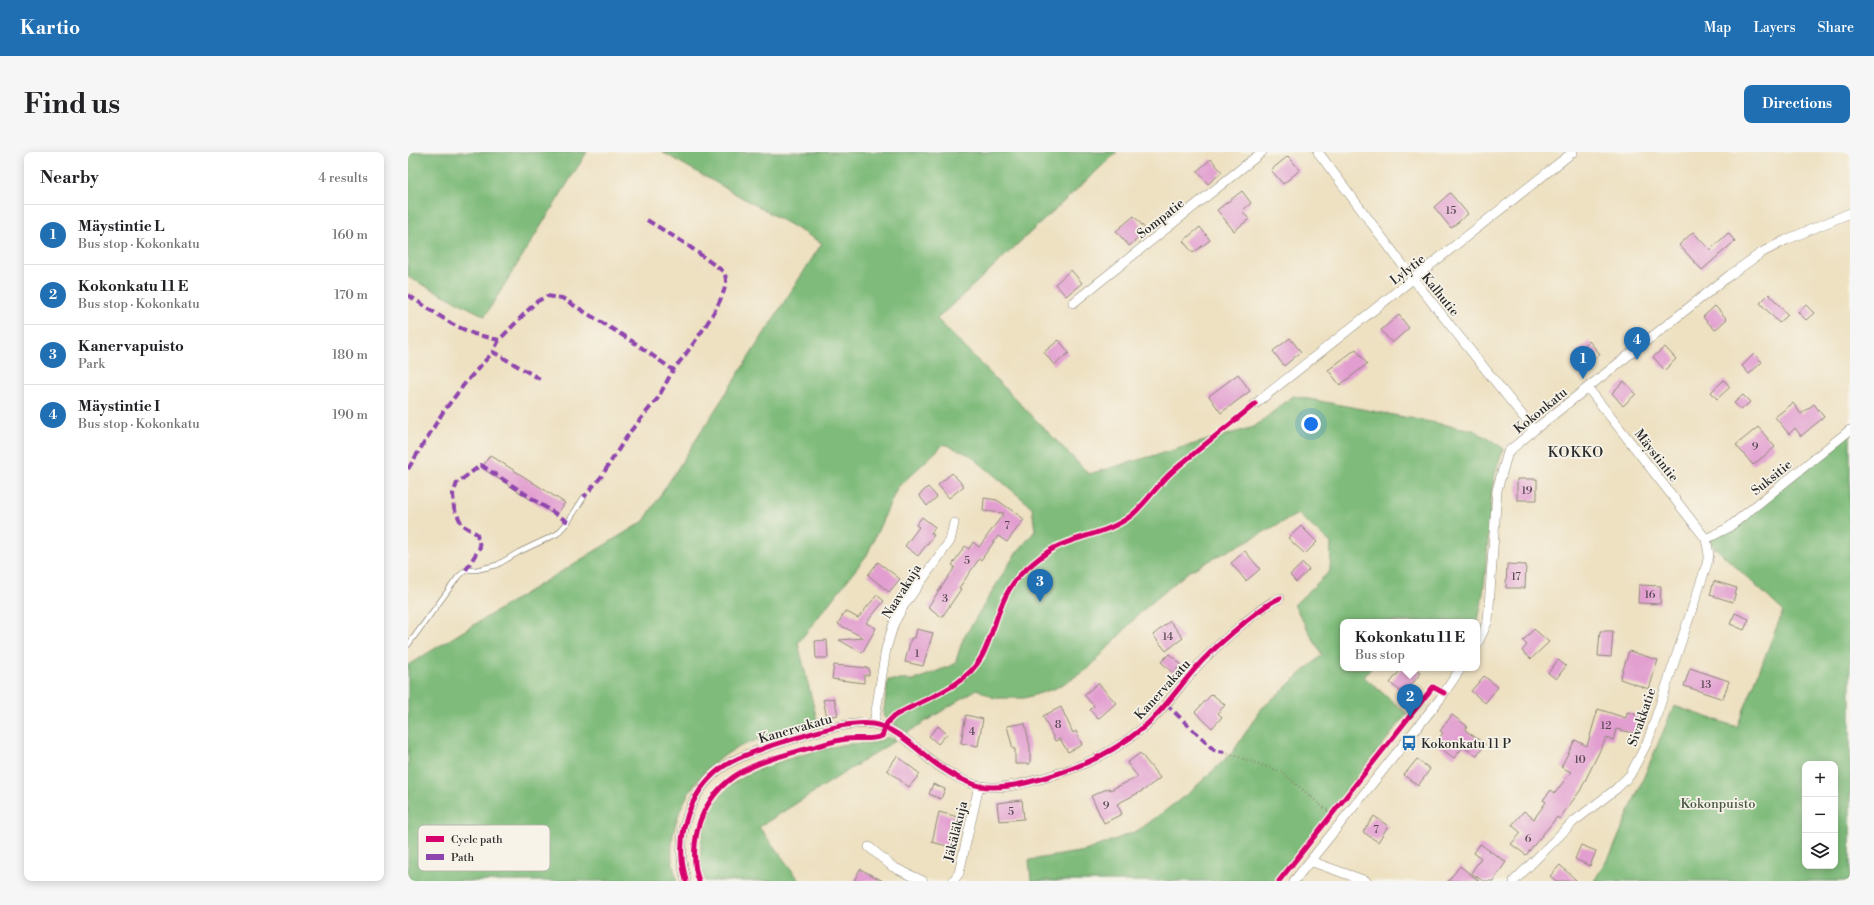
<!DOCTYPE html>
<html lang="en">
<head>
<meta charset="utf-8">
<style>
  body { margin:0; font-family:"Libre Bodoni",serif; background:#f6f6f6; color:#202124 }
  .controls { position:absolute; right:12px; bottom:12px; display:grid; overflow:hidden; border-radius:8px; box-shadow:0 2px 10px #0003 }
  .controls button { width:36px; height:36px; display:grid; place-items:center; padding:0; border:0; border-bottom:1px solid #e0e0e0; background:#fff; color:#202124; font:20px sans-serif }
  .you { position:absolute; left:903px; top:272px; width:14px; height:14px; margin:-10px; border:3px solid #fff; border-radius:50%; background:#1a73e8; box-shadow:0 0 0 6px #1a73e833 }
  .badge { display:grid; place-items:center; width:26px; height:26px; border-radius:50%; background:#1f6fb2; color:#fff; font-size:13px; font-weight:700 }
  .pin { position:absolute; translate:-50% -33px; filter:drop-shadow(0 1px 2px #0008) }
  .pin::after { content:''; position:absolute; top:21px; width:14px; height:12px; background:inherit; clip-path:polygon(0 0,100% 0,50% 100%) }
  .popup { position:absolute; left:932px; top:467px; width:140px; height:52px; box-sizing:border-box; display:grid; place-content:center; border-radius:8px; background:#fff; filter:drop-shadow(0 1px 3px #0005); font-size:13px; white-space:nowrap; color:#757577 }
  .popup b { font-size:15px; color:#202124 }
  .popup::after { content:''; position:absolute; left:50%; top:100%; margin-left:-8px; border:8px solid transparent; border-top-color:#fff }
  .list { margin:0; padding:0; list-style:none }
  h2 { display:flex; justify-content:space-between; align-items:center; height:52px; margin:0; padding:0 16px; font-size:17px }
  h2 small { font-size:13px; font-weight:400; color:#757577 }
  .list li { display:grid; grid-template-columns:26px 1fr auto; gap:12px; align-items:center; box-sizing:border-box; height:60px; padding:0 16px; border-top:1px solid #e0e0e0 }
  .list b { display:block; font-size:15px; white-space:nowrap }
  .list p { margin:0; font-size:13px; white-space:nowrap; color:#757577 }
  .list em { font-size:13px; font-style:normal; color:#757577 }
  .icon { flex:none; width:22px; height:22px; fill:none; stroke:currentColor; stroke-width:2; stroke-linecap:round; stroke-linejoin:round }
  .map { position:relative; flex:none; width:1442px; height:729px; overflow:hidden; border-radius:8px }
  header { display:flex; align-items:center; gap:24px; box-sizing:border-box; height:56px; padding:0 20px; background:#1f6fb2; color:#fff }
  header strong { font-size:19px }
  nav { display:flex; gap:22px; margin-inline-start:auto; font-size:14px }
  .intro { display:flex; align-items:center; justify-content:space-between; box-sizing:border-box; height:96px; padding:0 24px }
  h1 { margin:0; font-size:28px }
  .button { padding:10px 18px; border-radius:8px; background:#1f6fb2; color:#fff; font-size:14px; font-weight:700 }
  main { display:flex; gap:24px; padding:0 24px }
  aside { flex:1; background:#fff; border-radius:8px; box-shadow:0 2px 10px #0003 }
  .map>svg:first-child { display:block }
  .forest { fill:#7fbb7a; stroke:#557352; fill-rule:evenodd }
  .building { fill:#e29ed0 }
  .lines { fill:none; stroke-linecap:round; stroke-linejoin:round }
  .lane-casing { stroke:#8c8676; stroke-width:6 }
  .street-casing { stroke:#8c8676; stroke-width:10 }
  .path { stroke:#8c8676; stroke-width:2; stroke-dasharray:1 3; stroke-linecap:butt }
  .lane { stroke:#fff; stroke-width:4.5 }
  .street { stroke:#fff; stroke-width:9 }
  .quiet { stroke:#8e44ad; stroke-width:4; stroke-dasharray:8 4; stroke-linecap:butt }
  .cycleway-casing { stroke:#f7f3e8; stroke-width:8 }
  .cycleway { stroke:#d6006c; stroke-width:5 }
  .labels { text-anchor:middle; stroke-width:3.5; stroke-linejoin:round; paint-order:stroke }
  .number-label { font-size:11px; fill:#594854 }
  .street-label { font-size:13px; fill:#2b2b2b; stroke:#f7f3e8 }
  .poi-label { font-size:13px; fill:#2b2b2b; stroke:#f7f3e8; text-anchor:start }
  .park-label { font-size:13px; fill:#485744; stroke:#f7f3e8 }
  .neighbourhood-label { font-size:14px; letter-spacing:1px; fill:#2b2b2b; stroke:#f7f3e8 }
  .key { fill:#f7f3e8; stroke:#bab7af; stroke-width:1 }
  .key-label { font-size:11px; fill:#2b2b2b }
</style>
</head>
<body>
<header>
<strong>Kartio</strong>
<nav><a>Map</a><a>Layers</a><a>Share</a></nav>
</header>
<div class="intro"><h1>Find us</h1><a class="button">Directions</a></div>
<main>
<aside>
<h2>Nearby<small>4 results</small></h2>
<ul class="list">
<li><span class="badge">1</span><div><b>Mäystintie L</b><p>Bus stop · Kokonkatu</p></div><em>160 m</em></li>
<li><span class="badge">2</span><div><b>Kokonkatu 11 E</b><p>Bus stop · Kokonkatu</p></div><em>170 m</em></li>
<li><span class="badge">3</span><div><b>Kanervapuisto</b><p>Park</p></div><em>180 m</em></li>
<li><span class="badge">4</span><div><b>Mäystintie I</b><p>Bus stop · Kokonkatu</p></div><em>190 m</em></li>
</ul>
</aside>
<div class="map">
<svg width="1442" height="729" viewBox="0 0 1442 729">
  <rect width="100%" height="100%" fill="#f7f3e8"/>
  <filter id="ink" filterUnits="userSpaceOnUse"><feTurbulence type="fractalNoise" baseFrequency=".025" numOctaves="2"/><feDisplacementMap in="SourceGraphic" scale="8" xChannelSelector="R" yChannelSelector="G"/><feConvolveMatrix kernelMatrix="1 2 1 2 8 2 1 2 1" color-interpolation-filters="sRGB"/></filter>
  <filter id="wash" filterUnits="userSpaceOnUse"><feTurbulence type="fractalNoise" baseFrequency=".012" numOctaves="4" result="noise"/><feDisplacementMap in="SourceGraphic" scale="16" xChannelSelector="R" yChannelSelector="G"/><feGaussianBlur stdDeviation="0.9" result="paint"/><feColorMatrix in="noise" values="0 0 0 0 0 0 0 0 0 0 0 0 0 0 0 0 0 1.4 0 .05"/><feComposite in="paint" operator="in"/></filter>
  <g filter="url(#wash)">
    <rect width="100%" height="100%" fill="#eee1c2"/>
    <path class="forest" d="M0,0H179L77,164L0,125Z
      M254,0H709L529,167L681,322L846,275L885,244L1065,278L1088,291L1096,297C1083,324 1083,349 1081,378C1078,409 1077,442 1069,472V470H935V516H963L956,525L999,562L866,729H623L621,708L677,699L731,678L782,640L825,600L852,558L914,503L886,453L922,419L923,391L890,362L780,420L734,459L680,517L648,536L617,546H586L569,537L499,581L485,573L475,564L480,528H507L547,512L555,487L606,404L627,379L624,355L562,303L536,292L489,336L459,403L390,491L410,572C384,579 354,584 329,596C289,616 260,663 264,708C265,715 268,722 269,729H0V513L236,369L414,91Z
      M1442,278V729H1186L1204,700L1266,554L1329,575L1375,459L1298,387L1320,376ZM1397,612H1427V714H1397Z
      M480,585L488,588L351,675L392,729H297C291,713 291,694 296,678C301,661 309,646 322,634C344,614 404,600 433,593C450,590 465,594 480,585Z"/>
    <g id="blocks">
      <path class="building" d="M880,4L892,18L875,32L863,18Z
        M803,7L814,20L800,32L789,19Z
        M834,39L843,51L834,59L841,67L826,79L809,58Z
        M1042,41L1060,62L1043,76L1026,55Z
        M726,64L739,79L721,94L708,79Z
        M792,75L802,88L785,101L775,89Z
        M1285,80L1302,98L1320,81L1327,89L1294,118L1271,93Z
        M663,118L674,131L658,144L647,132Z
        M1361,142L1380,163L1371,171L1352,151Z
        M1398,153L1406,161L1398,168L1390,160Z
        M1307,154L1319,167L1307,178L1295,165Z
        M991,163L1001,176L984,191L973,178Z
        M882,186L893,200L876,214L865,199Z
        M651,188L661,201L646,213L636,200Z
        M1181,189L1192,202L1179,213L1168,201Z
        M1257,195L1268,207L1257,218L1245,205Z
        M948,197L959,212L932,233L920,218Z
        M1346,202L1354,210L1341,222L1334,214Z
        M830,222L842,239L813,261L801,244Z
        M1316,228L1322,235L1309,247L1303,240Z
        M1216,229L1228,242L1215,254L1204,241Z
        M1335,243L1342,250L1333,258L1326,251Z
        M1385,251L1393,262L1406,252L1416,265L1393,284L1387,276L1381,282L1367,265Z
        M1350,275L1367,295L1345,313L1328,293Z
        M82,303L157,351L148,364L74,316Z
        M544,321L556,334L541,346L530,333Z
        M1109,327H1129V348H1109Z
        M520,335L529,345L519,354L511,343Z
        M576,346L589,348L616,367L599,390L590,384L573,408L571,407L551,436L553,437L534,465L520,455L547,415L544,413L557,394L561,397L565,390L571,395L596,361L575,359Z
        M514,365L527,375L523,381L526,383L510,404L497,394L511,375L508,373Z
        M893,374L909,390L897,402L880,386Z
        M837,399L852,417L838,429L823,411Z
        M470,410L492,427L481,440L460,423Z
        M895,411L901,418L888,430L882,423Z
        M1099,412L1118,413L1117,436H1098Z
        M1306,429L1329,436L1325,450L1302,443Z
        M1231,433L1253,434L1252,452L1230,451Z
        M469,443L476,449L458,471L468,476L454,501L431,488L456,486L430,472L437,459L450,466Z
        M1327,461L1341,467L1336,478L1322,472Z
        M762,469L775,486L758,499L745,483Z
        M509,477L525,481L515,514L497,510L503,486H507Z
        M1126,477L1141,490L1123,507L1114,499L1119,493L1115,489Z
        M1192,479H1205L1203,505L1190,504Z
        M419,488L420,506H408L407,489Z
        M1221,499L1250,508L1241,537L1212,527Z
        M761,502L773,512L765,521L753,510Z
        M1150,508L1158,514L1148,527L1140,521Z
        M426,513L461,516V523H456V531L424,527Z
        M994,516H1007L1013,521L996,542L982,531Z
        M1282,516L1321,529L1315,547L1276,534Z
        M1076,524L1090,535L1077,551L1063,539Z
        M690,531L708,551L690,567L682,558L686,554L676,543Z
        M804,542L817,553L810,561L814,565L804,576L787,560Z
        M426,546L430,563L419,565L415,548Z
        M653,555L665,581L668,579L674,593L660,600L652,587L647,589L635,564Z
        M1190,557L1218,566L1219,560L1236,565L1231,582L1208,577L1205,588L1198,586L1172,639L1151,667L1149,665L1118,703L1103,692L1113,681L1104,673L1116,659L1126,667L1138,650L1135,648L1143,638L1147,641L1163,620L1153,615L1167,588L1179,594Z
        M558,563L575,567L570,594L553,591Z
        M1044,563L1059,574L1057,578L1077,592L1069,604L1055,595L1046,606L1027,592L1035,581L1032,579Z
        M617,571L622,595V612H607V597H605L599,574Z
        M530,574L539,582L530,592L521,584Z
        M732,601L752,626L736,638L709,652L714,662L696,671L683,644L701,636L702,638L730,625L719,611Z
        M489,604L512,622L501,635L479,618Z
        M1009,607L1022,617L1010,634L996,623Z
        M525,632L537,637L533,647L521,642Z
        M614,648L616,667L591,669L589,651Z
        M531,660L550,665L543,695L524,690Z
        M966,664L980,674L970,690L955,680Z
        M1072,692L1098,710L1085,729H1075L1063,721L1073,706L1066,701Z
        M1173,693L1188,699L1182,714L1167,707Z
        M1152,713L1169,729H1148L1142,724Z
        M1052,714L1071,729H1040Z
        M452,717L475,729H446Z"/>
    </g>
  </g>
  <g filter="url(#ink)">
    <use href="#blocks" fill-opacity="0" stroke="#8c8676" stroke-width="1"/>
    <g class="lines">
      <defs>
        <path id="lane" d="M0,493L50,425L58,418H68L89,413L111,400L149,382L160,370L176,345"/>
        <path id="street" d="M910,0L1006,128L1126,278
          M665,151L854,0
          M847,252L1165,0
          M1298,387L1320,376L1442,278
          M1069,493L1080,469L1089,338L1100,300L1126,278L1322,123L1353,101L1378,88L1442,61
          M466,572L478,497L486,471L496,453L542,389L546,371
          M461,695L485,715L515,729
          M902,709L958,729
          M278,729C277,722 274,714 274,706C271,669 289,628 323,610C343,599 366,593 388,586C412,579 440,569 465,572C485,575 503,592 518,604C530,615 556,631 572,634C599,639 638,626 663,617C690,607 716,592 737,574C761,553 777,525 799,504C811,492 824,481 837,470C849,461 858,452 872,446
          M545,729L551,721L571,634
          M886,729L1032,547L1053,516
          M1106,729L1165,670L1208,637L1222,623L1240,589L1299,412L1301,402L1298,387L1180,236"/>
      </defs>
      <use href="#lane" class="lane-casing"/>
      <use href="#street" class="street-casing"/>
      <path class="path" d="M816,600L874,620L922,661"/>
      <use href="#lane" class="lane"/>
      <use href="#street" class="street"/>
      <path class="quiet" d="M239,68L278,92L316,120C317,122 318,126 318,129C317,151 280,200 265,218
        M0,143L44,172L66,182L91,188
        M132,227L85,200L91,188L128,150L139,144L154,146L227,191L265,218L250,246L221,281L193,325L176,345
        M0,317L35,260L58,230L85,200
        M58,418L72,395L69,382L54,373L46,356L45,342L49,331L73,313L160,370
        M758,552L806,598L816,600"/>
      <defs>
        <path id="cycleway" d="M278,729C277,722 274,714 274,706C271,669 289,628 323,610C343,599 366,593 388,586C412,579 440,569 465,572C485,575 503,592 518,604C530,615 556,631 572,634C599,639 638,626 663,617C690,607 716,592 737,574C761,553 777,525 799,504C811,492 824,481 837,470C849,461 858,452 872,446
          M291,729C284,711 286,687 292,669C310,621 348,611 394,598C409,595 423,589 438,587C450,585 463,589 474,584L479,571L486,564C515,547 557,536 574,504C588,478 591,442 615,420C624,412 635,402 646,396C671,383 700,382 724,363C739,350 750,332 765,319C792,296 820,274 847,252
          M871,729L1025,535L1036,541"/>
      </defs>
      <use href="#cycleway" class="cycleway-casing"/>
      <use href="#cycleway" class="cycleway"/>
    </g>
  </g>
  <defs>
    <symbol id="bus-bare" viewBox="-9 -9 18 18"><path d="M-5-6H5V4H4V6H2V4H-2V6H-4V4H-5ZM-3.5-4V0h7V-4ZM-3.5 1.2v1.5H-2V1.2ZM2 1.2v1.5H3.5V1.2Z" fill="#1f6fb2" stroke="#f7f3e8" stroke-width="2.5" paint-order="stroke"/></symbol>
  </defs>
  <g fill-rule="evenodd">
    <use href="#bus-bare" x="990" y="580" width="22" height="22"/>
  </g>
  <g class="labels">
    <g class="number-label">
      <text x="1043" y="62">15</text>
      <text x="1347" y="298">9</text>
      <text x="1119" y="342">19</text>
      <text x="599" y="377">7</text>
      <text x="559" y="412">5</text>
      <text x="1108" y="428">17</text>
      <text x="1242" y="446">16</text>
      <text x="537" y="450">3</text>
      <text x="760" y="488">14</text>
      <text x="509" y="505">1</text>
      <text x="1298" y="536">13</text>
      <text x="650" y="576">8</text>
      <text x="1198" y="577">12</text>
      <text x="564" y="583">4</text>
      <text x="1172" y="611">10</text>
      <text x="698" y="657">9</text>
      <text x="603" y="663">5</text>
      <text x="968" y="681">7</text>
      <text x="1120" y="690">6</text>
    </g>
    <g class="street-label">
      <text transform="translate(752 66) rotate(-38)" y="5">Sompatie</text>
      <text transform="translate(999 117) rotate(-38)" y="5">Lylytie</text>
      <text transform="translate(1033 142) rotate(51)" y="5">Kalhutie</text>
      <text transform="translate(1132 258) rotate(-39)" y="5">Kokonkatu</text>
      <text transform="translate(1249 303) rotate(52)" y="5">Mäystintie</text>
      <text transform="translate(1363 325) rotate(-39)" y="5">Suksitie</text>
      <text transform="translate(493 439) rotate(-58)" y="5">Naavakuja</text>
      <text transform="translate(754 537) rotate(-48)" y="5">Kanervakatu</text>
      <text transform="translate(1233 565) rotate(-71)" y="5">Sivakkatie</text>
      <text transform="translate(387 576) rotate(-16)" y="5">Kanervakatu</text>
      <text transform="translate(547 679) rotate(-76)" y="5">Jäkäläkuja</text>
    </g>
    <g class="poi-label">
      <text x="1013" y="596">Kokonkatu 11 P</text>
    </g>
    <g class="park-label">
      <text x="1310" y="656">Kokonpuisto</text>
    </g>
    <g class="neighbourhood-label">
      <text x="1168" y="305">KOKKO</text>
    </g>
  </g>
  <rect x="10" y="673" width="132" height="46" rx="6" class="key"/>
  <rect x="18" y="684" width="18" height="6" fill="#d6006c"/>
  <rect x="18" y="702" width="18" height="6" fill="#8e44ad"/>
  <g class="key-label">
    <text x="43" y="691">Cycle path</text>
    <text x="43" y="709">Path</text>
  </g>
</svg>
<div class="controls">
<button>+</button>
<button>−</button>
<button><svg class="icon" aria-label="layers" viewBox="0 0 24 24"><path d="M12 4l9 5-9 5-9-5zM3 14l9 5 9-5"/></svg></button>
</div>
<div class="you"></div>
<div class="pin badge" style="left:1175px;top:227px">1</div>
<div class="pin badge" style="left:1002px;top:565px">2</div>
<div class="popup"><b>Kokonkatu 11 E</b>Bus stop</div>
<div class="pin badge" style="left:632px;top:450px">3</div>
<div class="pin badge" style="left:1229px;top:208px">4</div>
</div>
</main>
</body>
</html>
